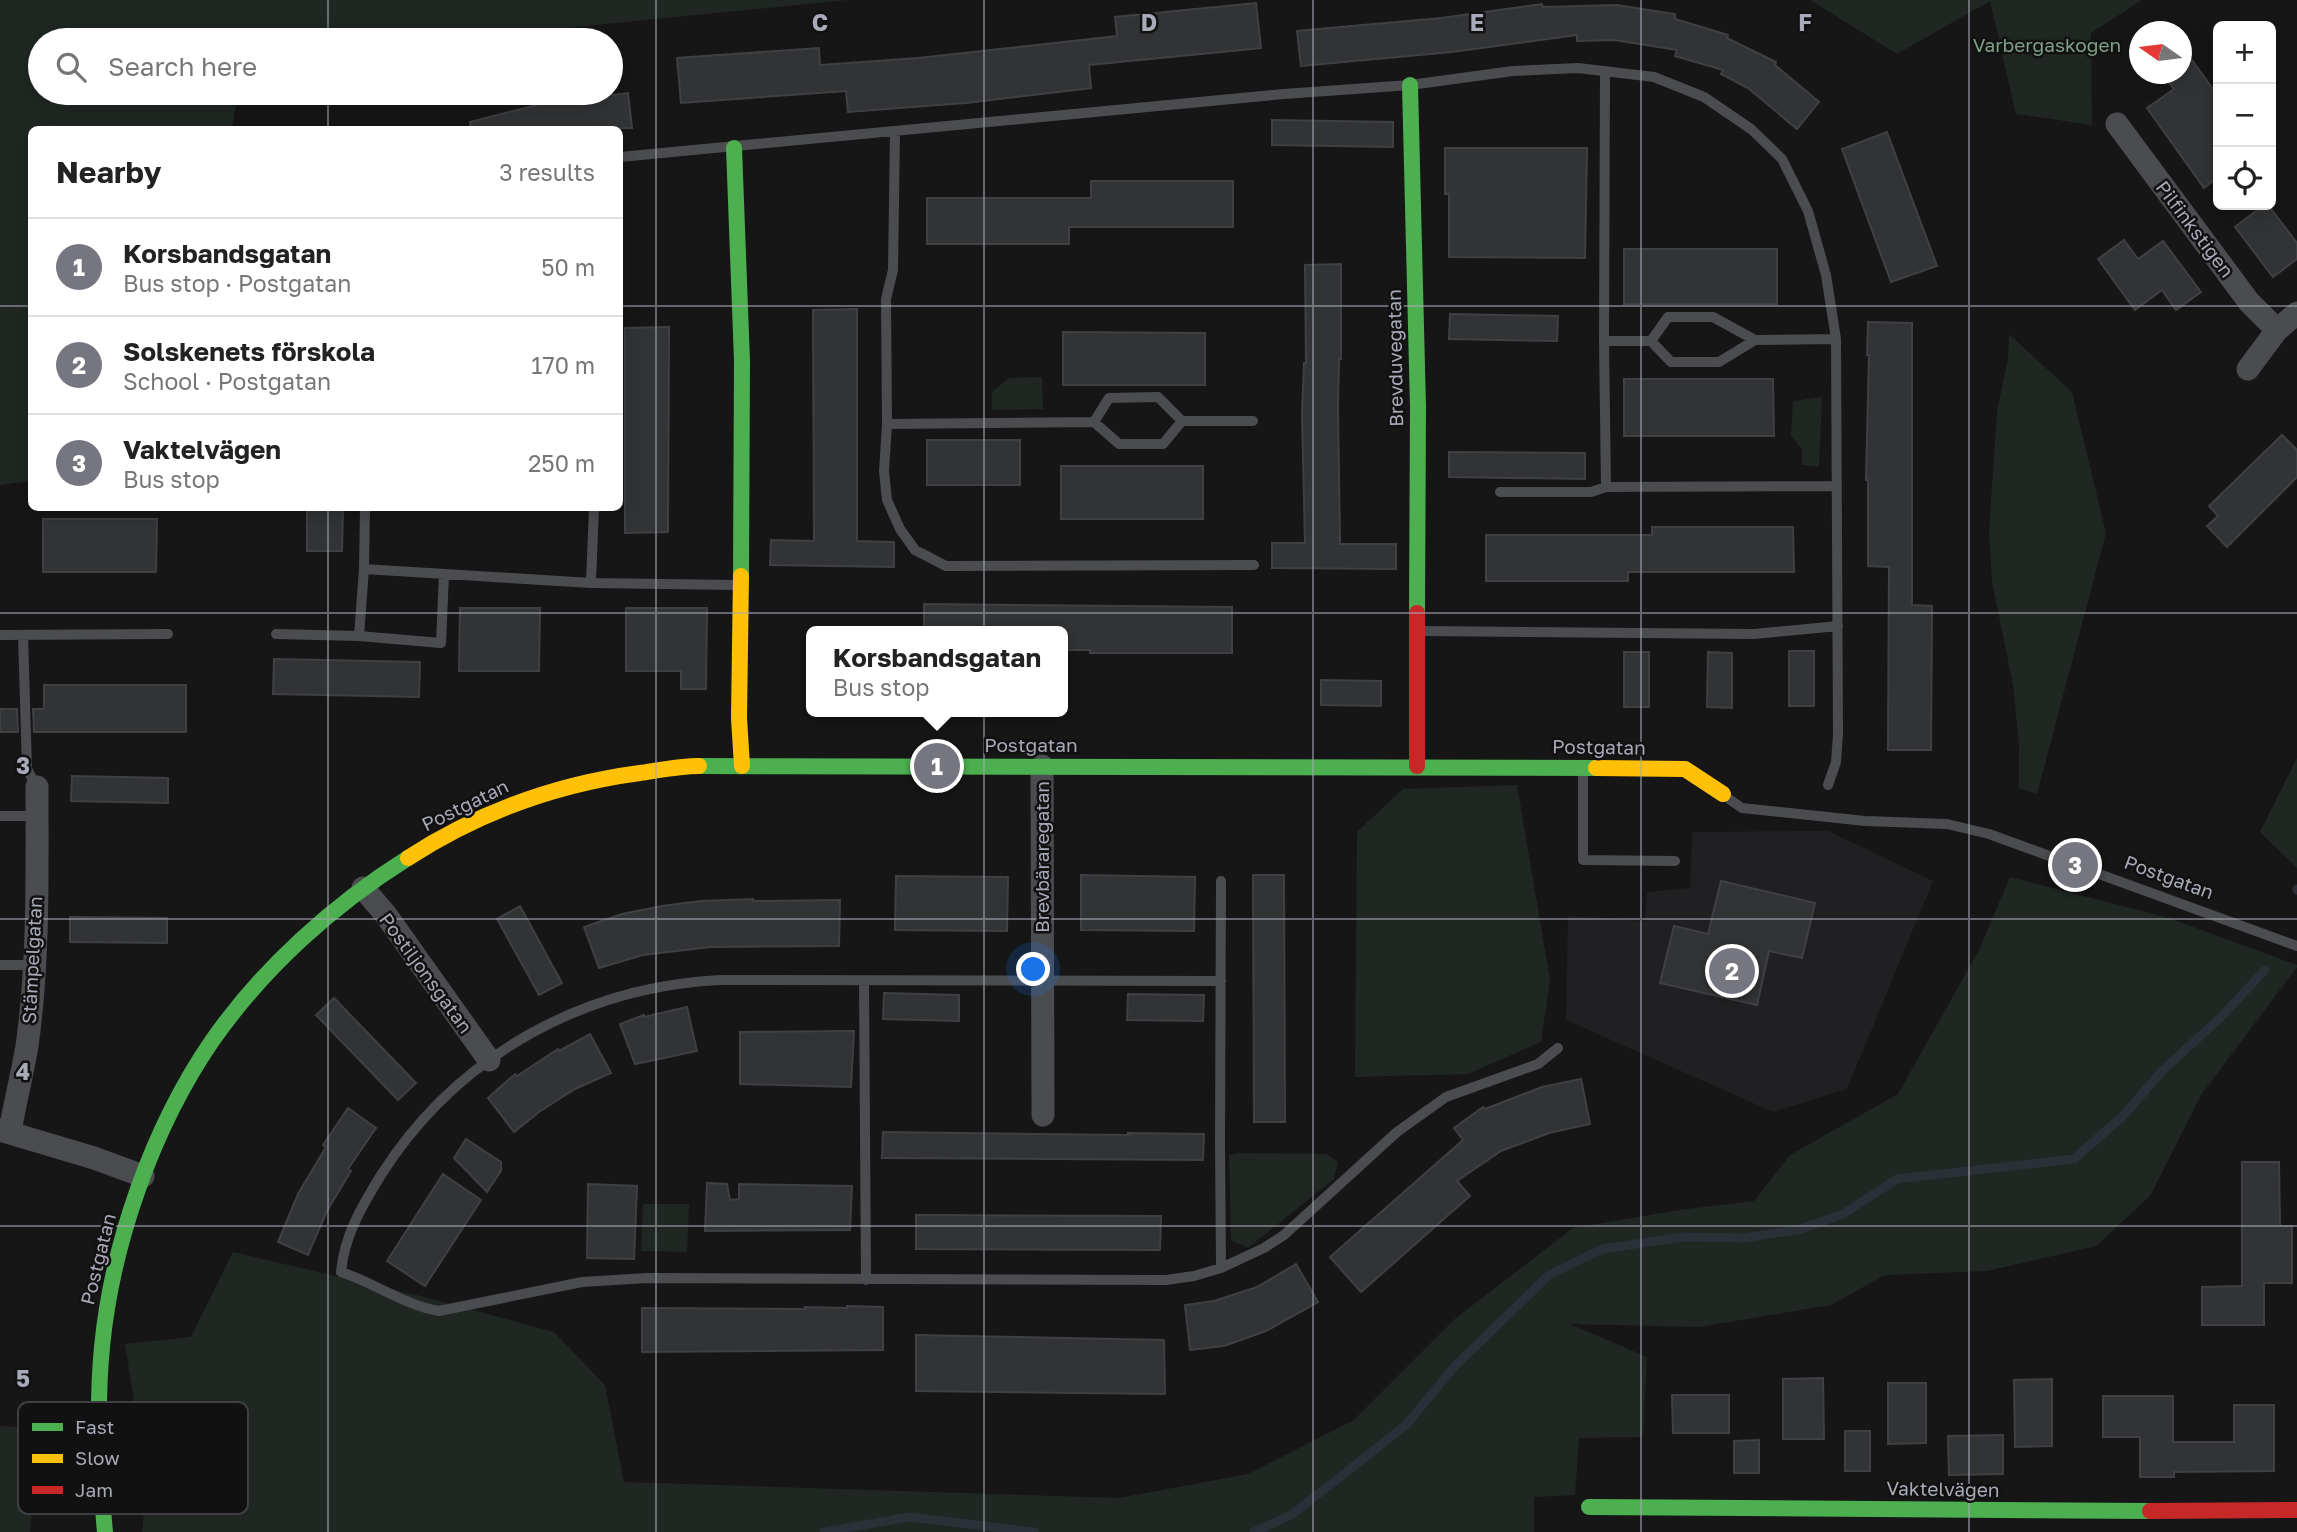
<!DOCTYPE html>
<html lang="en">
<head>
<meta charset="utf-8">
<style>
  body { margin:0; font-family:"Golos Text",sans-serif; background:#f6f6f6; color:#222 }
  .controls { position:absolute; right:21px; top:21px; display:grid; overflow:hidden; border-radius:10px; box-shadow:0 4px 18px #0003 }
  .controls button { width:63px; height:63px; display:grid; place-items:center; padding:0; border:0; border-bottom:2px solid #e0e0e0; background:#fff; color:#222; font:35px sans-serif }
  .compass { position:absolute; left:2129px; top:21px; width:63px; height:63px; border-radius:50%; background:#fff; box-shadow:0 4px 18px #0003; rotate:284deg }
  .you { position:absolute; left:1034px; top:970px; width:24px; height:24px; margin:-18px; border:5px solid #fff; border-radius:50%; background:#1a73e8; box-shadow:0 0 0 10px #1a73e833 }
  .badge { display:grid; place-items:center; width:46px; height:46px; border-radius:50%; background:#75767f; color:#fff; font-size:23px; font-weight:700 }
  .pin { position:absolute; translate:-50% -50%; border:4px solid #fff; box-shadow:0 2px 7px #0006 }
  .popup { position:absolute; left:806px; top:626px; width:262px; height:91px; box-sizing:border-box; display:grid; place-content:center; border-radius:10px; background:#fff; filter:drop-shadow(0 2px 5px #0005); font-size:23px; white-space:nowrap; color:#767676 }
  .popup b { font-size:26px; color:#222 }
  .popup::after { content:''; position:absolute; left:50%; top:100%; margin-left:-14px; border:14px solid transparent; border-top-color:#fff }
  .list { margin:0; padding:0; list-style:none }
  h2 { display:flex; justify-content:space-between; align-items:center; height:91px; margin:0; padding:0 28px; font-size:30px }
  h2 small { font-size:23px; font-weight:400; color:#767676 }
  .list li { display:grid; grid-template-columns:46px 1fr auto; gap:21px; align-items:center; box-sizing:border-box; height:98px; padding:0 28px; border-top:2px solid #e0e0e0 }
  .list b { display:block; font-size:26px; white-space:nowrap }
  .list p { margin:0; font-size:23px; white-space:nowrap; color:#767676 }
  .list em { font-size:23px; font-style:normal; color:#767676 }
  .icon { flex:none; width:38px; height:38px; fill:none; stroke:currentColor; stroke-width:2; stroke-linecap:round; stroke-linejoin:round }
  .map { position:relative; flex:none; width:2297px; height:1532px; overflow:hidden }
  .search { position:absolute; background:#fff; box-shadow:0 4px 18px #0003; left:28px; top:28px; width:595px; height:77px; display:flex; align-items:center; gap:18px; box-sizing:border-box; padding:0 24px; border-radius:38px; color:#767676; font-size:26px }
  .panel { position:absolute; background:#fff; box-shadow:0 4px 18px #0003; left:28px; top:126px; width:595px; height:385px; border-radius:10px }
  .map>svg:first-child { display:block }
  .built { fill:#202022 }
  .green { fill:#202722 }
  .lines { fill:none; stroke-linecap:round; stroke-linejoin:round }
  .stream { stroke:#2a2f38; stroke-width:9 }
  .building { fill:#323335; stroke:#3f4043; stroke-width:2 }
  .lane { stroke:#4b4c4f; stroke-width:10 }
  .street { stroke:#4b4c4f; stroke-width:23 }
  .fast { stroke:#4caf50; stroke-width:16 }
  .slow { stroke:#ffc107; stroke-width:16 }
  .jam { stroke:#c62828; stroke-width:16 }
  .grid { fill:none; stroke:#a8aab7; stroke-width:2; stroke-opacity:0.55 }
  .labels { text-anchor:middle; stroke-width:5; stroke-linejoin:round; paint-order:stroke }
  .park-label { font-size:19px; fill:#80a189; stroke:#111112 }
  .street-label { font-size:19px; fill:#a8aab7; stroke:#111112 }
  .key { fill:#111112; stroke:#3e3f44; stroke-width:2 }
  .key-label { font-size:19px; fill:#a8aab7 }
  .grid-label { font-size:23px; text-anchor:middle; font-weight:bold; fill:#a8aab7; stroke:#111112; stroke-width:5; stroke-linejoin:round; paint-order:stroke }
</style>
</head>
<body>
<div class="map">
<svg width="2297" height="1532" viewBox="0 0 2297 1532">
  <rect width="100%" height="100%" fill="#161617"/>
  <path class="built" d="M1828,831L1933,881L1847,1089L1773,1112L1566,1020L1568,916L1645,921L1647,892L1690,888L1692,832Z"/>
  <path class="green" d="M0,0H848L445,40H40V93H238L232,129L32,130L31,481L0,485Z
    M1810,0H2142L2091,33L2092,125L2016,114L1990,1L1897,54Z
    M2009,334L2072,392L2106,533L2037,794L2019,788V745L2013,685L1992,581L1989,532L1997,411L2008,359Z
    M1042,377L1043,409L992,410V392L1009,378Z
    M1822,397L1819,467L1802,465V449L1791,436L1793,401Z
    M2297,758V868L2260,832Z
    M1517,785L1550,980L1541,1042L1468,1074L1355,1077L1357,832L1403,789Z
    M2010,877L2169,918L2297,965V967L2201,1095L2150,1196L2096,1246L1987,1271L1885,1275L1831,1305L1699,1327L1570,1324L1647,1357L1643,1437L1579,1438L1575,1495L1534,1497V1532H142L147,1485L125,1344L191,1337L233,1252L425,1297L554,1332L605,1385L624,1482L1119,1498L1248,1474L1354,1420L1456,1318L1573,1228L1679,1210L1754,1201L1790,1155L1898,1094L1979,950Z
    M1239,1153L1327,1154L1338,1162L1334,1179L1248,1248L1231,1240L1229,1155Z
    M643,1204H689L687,1252L641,1251Z
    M0,1426L40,1428L30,1532H0Z"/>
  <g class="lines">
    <path class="stream" d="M2297,890V889
      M824,1532L909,1517L1035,1532
      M1254,1532L1293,1514L1407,1424L1454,1367L1549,1275L1602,1249L1683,1237L1744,1238L1801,1229L1843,1214L1897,1179L2074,1159L2123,1116L2162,1071L2219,1019L2265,970"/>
  </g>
  <path class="building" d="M1256,3L1261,48L1089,65L1091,88L966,103L848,112L846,91L681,103L677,58L819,48L820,65L918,58L1117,36L1115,17Z
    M1542,4L1543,7L1617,5L1675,14V19L1728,35L1727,38L1776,62L1775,65L1819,102L1797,129L1748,88L1721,74L1723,70L1675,56L1677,50L1615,40L1577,41V35L1452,52L1301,66L1297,31L1441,18Z
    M2181,45L2218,96V177L2204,188L2147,108L2174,89L2163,74H2181Z
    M628,93L632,128L471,130L470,122L568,97L569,100Z
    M1272,120L1393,122V147L1272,145Z
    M1887,132L1937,266L1891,282L1842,149Z
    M1445,148H1587L1585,258L1449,257V194H1445Z
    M1091,181H1233V227H1069V244H927V198H1091Z
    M2264,205H2268L2297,243V259L2273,277L2235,227Z
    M2124,240L2138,259L2163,241L2201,292L2176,310L2162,290L2135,310L2098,259Z
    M1624,249H1777V304H1624Z
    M1341,264V359H1339L1338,407L1340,544H1396V569L1272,568V543H1305L1302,414L1304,363H1306L1305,265Z
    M857,309V541L894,542V567L770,565L771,540L814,541L813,310Z
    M1450,314L1558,316L1557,341L1449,339Z
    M1868,322L1912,323V605L1932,606L1931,750H1888L1889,567L1868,566V480H1866L1869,355H1867Z
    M669,327L668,532L625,533V328Z
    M1063,332L1205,333V385H1063Z
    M1624,379H1773L1774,436H1624Z
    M2282,435L2297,450V477L2227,547L2207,526L2218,516L2209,506Z
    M927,440H1020V485H927Z
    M1449,452L1585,453V479L1449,477Z
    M1061,466H1203V519H1061Z
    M307,508H343L342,551H307Z
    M43,519H157L156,572H43Z
    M1652,527H1793L1794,572H1628V581H1486V535H1652Z
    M924,604L1232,607V653H1090V650H1063V631H924Z
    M460,608H540L539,671H459Z
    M626,608H707L706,689H681V671H626Z
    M1789,651H1814V706H1789Z
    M1624,652H1649V707H1624Z
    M1708,652L1732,653V708L1707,707Z
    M274,659L420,662L419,697L273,694Z
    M1321,680L1381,681V706L1321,705Z
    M44,685H186V732H34L33,709H44Z
    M0,709H17L18,732H0Z
    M72,776L168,778V803L71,801Z
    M1081,875L1195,877L1194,931L1081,930Z
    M1253,875H1284L1285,1122H1254Z
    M896,876L1008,877L1007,931L895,930Z
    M1721,881L1815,903L1802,958L1769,951L1757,1005L1660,983L1674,926L1708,934Z
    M753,899V901L840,900L839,946L710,947L643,955L599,968L584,927L622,914L662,906L701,901Z
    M520,906L562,983L539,995L497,919Z
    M70,917L167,918V943L70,942Z
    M884,993L959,995V1021L883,1019Z
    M1128,994L1204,995L1203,1021L1127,1020Z
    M334,998L416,1083L398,1100L316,1015Z
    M687,1007L697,1051L635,1064L620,1024L644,1015V1017Z
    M854,1031L851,1087L740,1084V1032Z
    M590,1034L611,1073L575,1089L539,1112L514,1132L488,1098L515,1074L517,1076L558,1049L559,1051Z
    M1581,1079L1590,1124L1549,1133L1501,1151L1457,1181L1470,1196L1361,1292L1330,1257L1463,1140L1454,1128L1483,1107L1485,1109L1542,1087Z
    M348,1108L376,1128L348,1169L351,1171L327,1211L308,1255L278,1242L298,1194L326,1147L323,1145Z
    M883,1132L1128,1135V1133L1204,1134L1203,1160L882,1158Z
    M466,1139L501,1162V1171L487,1192L454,1158Z
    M2242,1162H2279L2280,1226H2292V1283H2264V1325H2202V1287L2242,1286Z
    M443,1174L481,1200L425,1286L387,1261Z
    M707,1183L727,1184L730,1200L739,1199V1184L852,1186L850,1230L705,1231Z
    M588,1184L637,1186L634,1259L587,1258Z
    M916,1215L1161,1216L1160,1250L916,1249Z
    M1296,1264L1318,1302L1266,1331L1224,1346L1190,1350L1185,1305L1214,1301L1257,1287Z
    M847,1306L883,1307V1350L642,1352V1308L805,1309V1307L847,1308Z
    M916,1335L1164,1340L1165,1394L916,1391Z
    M1823,1378L1824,1439H1783V1379Z
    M2052,1379V1446L2015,1447L2014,1380Z
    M1888,1383H1926V1443L1888,1444Z
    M1672,1395H1729V1433H1673Z
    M2103,1396H2173V1442H2234V1405H2274V1471L2174,1472V1477H2140V1437H2103Z
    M1845,1431H1870V1471H1845Z
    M2003,1435V1474L1949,1475L1948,1436Z
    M1759,1440V1473H1734V1441Z"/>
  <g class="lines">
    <path class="lane" d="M1605,71L1604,341L1606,487
      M895,133L893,270L886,299L887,424L884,471L887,500L900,529L915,550L946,566L1254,565
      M620,157L1284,94L1410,85L1513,71L1578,68L1654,77L1704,97L1751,129L1782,159L1808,211L1826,275L1836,339L1838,734L1836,762L1828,785
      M1604,341H1651L1671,362H1719L1755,340L1836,339
      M1651,341L1668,317H1713L1755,340
      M1094,422L1109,398L1158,397L1182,421
      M887,424L1094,422L1119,444H1163L1182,421H1253
      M1500,492H1591L1606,487L1837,486
      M364,569L591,583L737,585
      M591,583L594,508
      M1421,631L1754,634L1838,626
      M276,634L359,636L441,643L444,574
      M0,635L168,634
      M23,635L27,769L37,787
      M359,636L364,569L365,508
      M1583,770V860L1675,861
      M1726,797L1742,808L1865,821L1947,824L1989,834L2297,946
      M0,816H37
      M0,965H34
      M864,981L866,1280
      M1221,981L720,980C581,987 456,1057 381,1175C362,1206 344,1236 341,1272C375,1283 404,1305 439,1311L582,1282L647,1278L1166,1280L1194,1276L1221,1268L1264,1248L1284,1235L1397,1132L1446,1097L1538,1064L1558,1048
      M1221,1268L1220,1143L1221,881"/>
    <path class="street" d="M2117,124L2249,302L2277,330
      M2248,369L2277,330L2297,313
      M1042,766L1043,1115
      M363,888L386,915L489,1060
      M0,1130L94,1158L143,1176
      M10,1131C15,1103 22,1075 27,1046C39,961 37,873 37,787"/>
    <path class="fast" d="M1410,85L1418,407L1417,613
      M734,148L742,361L741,576
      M699,766L1596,768
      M1589,1507L2150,1511
      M105,1532C99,1470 96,1409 102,1347C112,1243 153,1127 212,1041C263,968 333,905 408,858"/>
    <path class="slow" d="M741,576L739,718L742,766
      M1596,768L1685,769L1723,794
      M408,858C479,812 557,784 640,773C660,770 680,766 699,766"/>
    <path class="jam" d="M1417,766V613
      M2150,1511L2297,1510"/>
  </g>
  <path class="grid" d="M328,0V40M656,0V1532M984,0V1532M1313,0V1532M1641,0V1532M1969,0V1532M328,93V130M0,306H32M620,306H2297M328,508V1532M0,613H2297M0,919H2297M0,1226H2297"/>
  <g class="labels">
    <g class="park-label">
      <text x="2047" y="52">Varbergaskogen</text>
    </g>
    <g class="street-label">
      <text transform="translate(2195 229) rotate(53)" y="7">Pilfinkstigen</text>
      <text transform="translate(1395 358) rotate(-91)" y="7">Brevduvegatan</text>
      <text x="1031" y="752">Postgatan</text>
      <text transform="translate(1599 747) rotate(1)" y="7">Postgatan</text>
      <text transform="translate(465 805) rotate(-26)" y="7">Postgatan</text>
      <text transform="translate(1042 857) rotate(-90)" y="7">Brevbäraregatan</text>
      <text transform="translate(2169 877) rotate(20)" y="7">Postgatan</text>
      <text transform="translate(32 960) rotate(-87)" y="7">Stämpelgatan</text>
      <text transform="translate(426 973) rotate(54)" y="7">Postiljonsgatan</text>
      <text transform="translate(98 1259) rotate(-76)" y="7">Postgatan</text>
      <text transform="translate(1943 1489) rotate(1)" y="7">Vaktelvägen</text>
    </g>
  </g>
  <rect x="18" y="1402" width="230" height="112" rx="10" class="key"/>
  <rect x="32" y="1423" width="31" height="8" fill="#4caf50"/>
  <rect x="32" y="1454" width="31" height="9" fill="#ffc107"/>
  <rect x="32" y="1486" width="31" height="8" fill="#c62828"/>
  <g class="key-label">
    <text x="75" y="1434">Fast</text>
    <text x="75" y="1465">Slow</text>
    <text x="75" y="1497">Jam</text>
  </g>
  <g class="grid-label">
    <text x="820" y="31">C</text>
    <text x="1149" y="31">D</text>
    <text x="1477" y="31">E</text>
    <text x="1805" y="31">F</text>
    <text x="23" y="774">3</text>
    <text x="23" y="1080">4</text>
    <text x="23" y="1387">5</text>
  </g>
</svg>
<div class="controls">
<button>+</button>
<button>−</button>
<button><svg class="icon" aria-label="locate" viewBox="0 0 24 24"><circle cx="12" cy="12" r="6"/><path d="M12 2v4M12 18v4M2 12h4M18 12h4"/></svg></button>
</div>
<svg class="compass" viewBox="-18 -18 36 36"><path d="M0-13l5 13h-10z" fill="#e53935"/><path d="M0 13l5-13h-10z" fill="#767676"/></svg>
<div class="you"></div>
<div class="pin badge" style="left:937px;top:766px">1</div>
<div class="popup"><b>Korsbandsgatan</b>Bus stop</div>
<div class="pin badge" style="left:1732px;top:971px">2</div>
<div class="pin badge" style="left:2075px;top:865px">3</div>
<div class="search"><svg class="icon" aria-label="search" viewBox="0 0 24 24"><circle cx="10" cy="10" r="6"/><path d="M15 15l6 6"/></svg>Search here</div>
<section class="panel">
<h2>Nearby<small>3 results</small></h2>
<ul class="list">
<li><span class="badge">1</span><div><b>Korsbandsgatan</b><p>Bus stop · Postgatan</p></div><em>50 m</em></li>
<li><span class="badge">2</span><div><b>Solskenets förskola</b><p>School · Postgatan</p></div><em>170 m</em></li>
<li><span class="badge">3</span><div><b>Vaktelvägen</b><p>Bus stop</p></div><em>250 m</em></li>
</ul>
</section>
</div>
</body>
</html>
